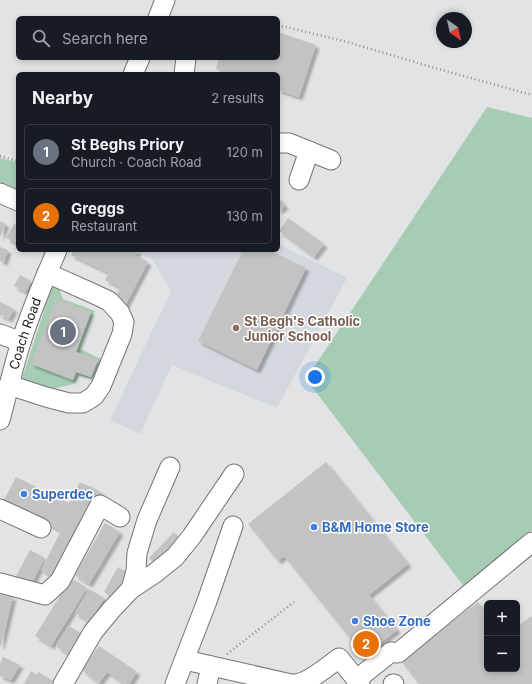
<!DOCTYPE html>
<html lang="en">
<head>
<meta charset="utf-8">
<style>
  body { margin:0; font-family:Inter,sans-serif; background:#20242c; color:#f1f3f6 }
  .controls { position:absolute; right:12px; bottom:12px; display:grid; overflow:hidden; border-radius:6px; box-shadow:0 2px 6px #0003 }
  .controls button { width:36px; height:36px; display:grid; place-items:center; padding:0; border:0; border-bottom:1px solid #363941; background:#171b24; color:#f1f3f6; font:20px sans-serif }
  .compass { position:absolute; left:436px; top:12px; width:36px; height:36px; border-radius:50%; background:#171b24; box-shadow:0 2px 6px #0003; rotate:146deg }
  .you { position:absolute; left:315px; top:377px; width:14px; height:14px; margin:-10px; border:3px solid #fff; border-radius:50%; background:#1a73e8; box-shadow:0 0 0 6px #1a73e833 }
  .badge { display:grid; place-items:center; width:26px; height:26px; border-radius:50%; background:#1a73e8; color:#fff; font-size:13px; font-weight:700 }
  .pin { position:absolute; translate:-50% -50%; border:2px solid #fff; box-shadow:0 1px 4px #0006 }
  .list { margin:0; padding:0; list-style:none }
  h2 { display:flex; justify-content:space-between; align-items:center; height:52px; margin:0; padding:0 16px; font-size:17px }
  h2 small { font-size:13px; font-weight:400; color:#9ea1a6 }
  .list li { display:grid; grid-template-columns:26px 1fr auto; gap:12px; align-items:center; box-sizing:border-box; height:56px; margin:0 8px 8px; padding:0 8px; border:1px solid #363941; border-radius:6px }
  .list b { display:block; font-size:15px; white-space:nowrap }
  .list p { margin:0; font-size:13px; white-space:nowrap; color:#9ea1a6 }
  .list em { font-size:13px; font-style:normal; color:#9ea1a6 }
  .icon { flex:none; width:22px; height:22px; fill:none; stroke:currentColor; stroke-width:2; stroke-linecap:round; stroke-linejoin:round }
  .map { position:relative; flex:none; width:532px; height:684px; overflow:hidden }
  .search { position:absolute; background:#171b24; box-shadow:0 2px 6px #0003; left:16px; top:16px; width:264px; height:44px; display:flex; align-items:center; gap:10px; box-sizing:border-box; padding:0 14px; border-radius:6px; color:#9ea1a6; font-size:15px }
  .panel { position:absolute; background:#171b24; box-shadow:0 2px 6px #0003; left:16px; top:72px; width:264px; height:180px; border-radius:6px }
  .map>svg:first-child { display:block }
  .built { fill:#d3d8df }
  .green { fill:#a6cdb3 }
  .building { fill:#c3c3c4; filter:url(#shadow) }
  .lines { fill:none; stroke-linecap:round; stroke-linejoin:round }
  .minor-casing { stroke:#747475; stroke-width:21 }
  .path { stroke:#8f9090; stroke-width:2.5; stroke-dasharray:1 3; stroke-linecap:butt }
  .minor { stroke:#fff; stroke-width:19 }
  .education-dot { fill:#8d6e63; stroke:#fff; stroke-width:1.5 }
  .shop-dot { fill:#3f7fe0; stroke:#fff; stroke-width:1.5 }
  .labels { text-anchor:middle; stroke-width:3; stroke-linejoin:round; paint-order:stroke }
  .education-label { font-size:13px; font-weight:bold; fill:#785e54; stroke:#fff; text-anchor:start }
  .street-label { font-size:13px; fill:#1d1d1d; stroke:#fff }
  .shop-label { font-size:13px; font-weight:bold; fill:#366cbe; stroke:#fff; text-anchor:start }
</style>
</head>
<body>
<div class="map">
<svg width="532" height="684" viewBox="0 0 532 684">
  <defs>
    <filter id="shadow"><feDropShadow dx="3.5" dy="3.5" stdDeviation="1" flood-color="#0004"/></filter>
  </defs>
  <rect width="100%" height="100%" fill="#e2e3e4"/>
  <path class="built" d="M278,244L347,278L277,408L172,365L140,434L110,420L171,291L152,259L132,250H278Z"/>
  <path class="green" d="M487,107L532,118V530L465,588L306,379Z
    M0,158L18,162V191L0,184Z
    M55,277L63,299L95,311L80,349L101,359L92,379L79,376L74,384L16,397Z"/>
  <path class="building" d="M278,32L316,45L299,97L278,90V74H230L216,69L219,58H278Z
    M278,197L285,206L278,211Z
    M288,218L324,244L314,257L279,231Z
    M0,221L6,224L0,237Z
    M14,224L18,226V244L6,238Z
    M0,247L8,250L4,262L0,261Z
    M74,250H138L135,255L148,262L124,308L113,302L120,287L105,280L109,273L71,255Z
    M243,250H269L306,268L257,370L198,341Z
    M20,275L31,281L25,292L14,286Z
    M56,299L91,312L76,352L98,360L91,377L76,372L73,380L31,364Z
    M0,302L14,309L9,319L1,315L0,318Z
    M326,462L408,564L369,595L397,630L364,656L284,556L278,561L248,524Z
    M16,477L69,503L80,482L100,491L57,578L41,570L61,531L3,502Z
    M105,523L120,532L89,584L75,575Z
    M174,532L182,540L157,566L149,558Z
    M30,550L45,558L30,586L15,578Z
    M118,567L129,573L114,598L104,592Z
    M71,578L87,588L51,646L35,636Z
    M89,589L104,598L90,622L75,613Z
    M0,594L13,597L1,646H0Z
    M478,602L487,613V669H517V627L531,616L532,617V684H419L401,661Z
    M69,626L82,634L69,655L56,646Z
    M99,646L137,672L129,684H125L107,672L99,683L82,670Z
    M3,657L20,665L11,680L0,676V664Z
    M31,671L37,675L38,672L59,684H24Z"/>
  <g class="lines">
    <defs>
      <g id="minor">
        <path d="M158,18L165,0"/>
        <path d="M133,74L140,58"/>
        <path d="M184,74L186,58"/>
        <path d="M278,143H289L331,160"/>
        <path d="M299,180L309,151"/>
        <path d="M0,193L18,201"/>
        <path d="M0,334L21,342"/>
        <path d="M9,385L46,397L69,403H83L94,396L101,386L122,334L124,322L120,313L109,301L92,293L47,273"/>
        <path id="s1" d="M0,420C7,394 13,368 21,342C31,311 44,280 57,250"/>
        <path d="M0,509L41,528"/>
        <path d="M0,583L45,595L60,581L100,505L120,517"/>
        <path d="M131,589L136,571L137,553L147,520L170,467"/>
        <path d="M185,660L291,684"/>
        <path d="M356,680L391,652L398,653L532,542"/>
        <path d="M63,684L93,632L112,609L131,589L155,573L175,557L192,536L234,474"/>
        <path d="M175,684L207,601L233,526"/>
        <path d="M207,684L211,666"/>
        <path d="M295,684C309,683 328,666 339,658L360,684"/>
        <path d="M393,684H394"/>
      </g>
    </defs>
    <use href="#minor" class="minor-casing"/>
    <path class="path" d="M175,18H183
      M278,25L347,42L449,72L532,95
      M0,156L18,161
      M227,654L294,602"/>
    <use href="#minor" class="minor"/>
  </g>
  <circle class="education-dot" cx="236" cy="328" r="4"/>
  <g class="shop-dot">
    <circle cx="24" cy="494" r="4"/>
    <circle cx="314" cy="527" r="4"/>
    <circle cx="355" cy="621" r="4"/>
  </g>
  <g class="labels">
    <g class="education-label">
      <text x="244" y="326">St Begh's Catholic<tspan x="244" dy="15">Junior School</tspan></text>
    </g>
    <g class="street-label">
      <text dy="5" stroke="none"><textPath href="#s1" startOffset="90">Coach Road</textPath></text>
    </g>
    <g class="shop-label">
      <text x="32" y="499">Superdec</text>
      <text x="322" y="532">B&amp;M Home Store</text>
      <text x="363" y="626">Shoe Zone</text>
    </g>
  </g>
</svg>
<div class="controls">
<button>+</button>
<button>−</button>
</div>
<svg class="compass" viewBox="-18 -18 36 36"><path d="M0-13l5 13h-10z" fill="#e53935"/><path d="M0 13l5-13h-10z" fill="#9ea1a6"/></svg>
<div class="you"></div>
<div class="pin badge" style="left:63px;top:332px;background:#6b7280">1</div>
<div class="pin badge" style="left:366px;top:644px;background:#e8710a">2</div>
<div class="search"><svg class="icon" aria-label="search" viewBox="0 0 24 24"><circle cx="10" cy="10" r="6"/><path d="M15 15l6 6"/></svg>Search here</div>
<section class="panel">
<h2>Nearby<small>2 results</small></h2>
<ul class="list">
<li><span class="badge" style="background:#6b7280">1</span><div><b>St Beghs Priory</b><p>Church · Coach Road</p></div><em>120 m</em></li>
<li><span class="badge" style="background:#e8710a">2</span><div><b>Greggs</b><p>Restaurant</p></div><em>130 m</em></li>
</ul>
</section>
</div>
</body>
</html>
